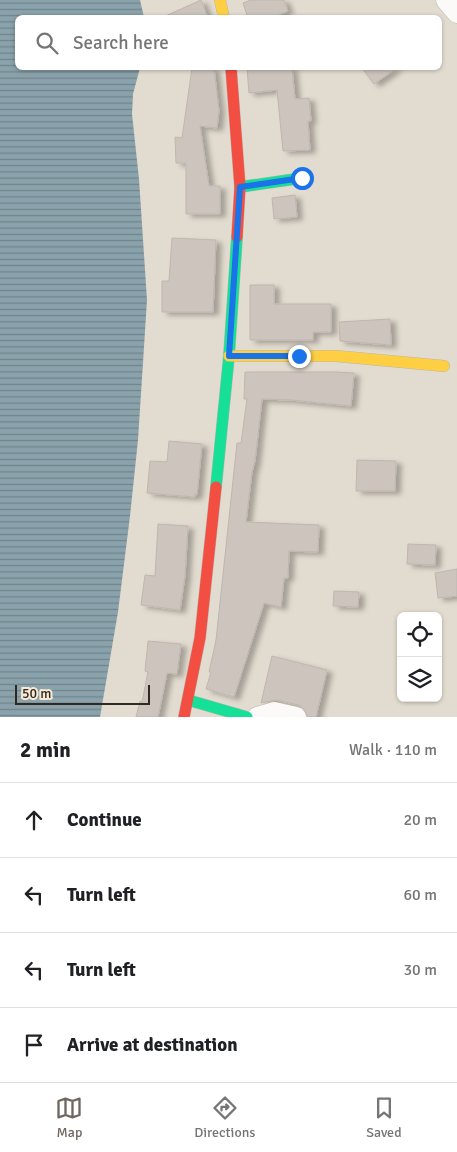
<!DOCTYPE html>
<html lang="en">
<head>
<meta charset="utf-8">
<style>
  body { margin:0; font-family:Signika,sans-serif; background:#f2f2f2; color:#202124 }
  .controls { position:absolute; right:15px; bottom:15px; display:grid; overflow:hidden; border-radius:8px; box-shadow:0 1px 4px #0004 }
  .controls button { width:45px; height:45px; display:grid; place-items:center; padding:0; border:0; border-bottom:1px solid #e0e0e0; background:#fff; color:#202124; font:25px sans-serif }
  .scale { position:absolute; left:15px; bottom:12px; width:135px; box-sizing:border-box; padding-left:5px; border:2px solid #2f2921; border-top:0; font-size:14px; line-height:18px; white-space:nowrap; color:#2f2921; -webkit-text-stroke:4px #f8e9d4; paint-order:stroke }
  .stop { position:absolute; width:15px; height:15px; margin:-11px; border:4px solid #1a73e8; border-radius:50%; background:#fff }
  .stop.end { background:#1a73e8; border-color:#fff; box-shadow:0 1px 5px #0008 }
  .list { margin:0; padding:0; list-style:none }
  h2 { display:flex; justify-content:space-between; align-items:center; height:65px; margin:0; padding:0 20px; font-size:21px }
  h2 small { font-size:16px; font-weight:400; color:#757577 }
  .list li { display:grid; grid-template-columns:32px 1fr auto; gap:15px; align-items:center; box-sizing:border-box; height:75px; padding:0 20px; border-top:1px solid #e0e0e0 }
  .list b { display:block; font-size:19px; white-space:nowrap }
  .list em { font-size:16px; font-style:normal; color:#757577 }
  .icon { flex:none; width:28px; height:28px; fill:none; stroke:currentColor; stroke-width:2; stroke-linecap:round; stroke-linejoin:round }
  .map { position:relative; flex:none; width:457px; height:717px; overflow:hidden }
  .search { position:absolute; background:#fff; box-shadow:0 1px 4px #0004; left:15px; right:15px; top:15px; height:55px; display:flex; align-items:center; gap:12px; box-sizing:border-box; padding:0 18px; border-radius:8px; color:#757577; font-size:19px }
  .sheet { height:365px; background:#fff }
  nav { display:flex; justify-content:space-around; align-items:center; box-sizing:border-box; height:70px; border-top:1px solid #e0e0e0; background:#fff; font-size:14px; color:#757577 }
  nav a { display:grid; justify-items:center; gap:2px }
  nav .on { color:#6e675e }
  .map>svg:first-child { display:block }
  .water { fill:url(#water-rules) }
  .building { fill:#ccc4bd; stroke:#bfb6b0; filter:url(#shadow) }
  .lines { fill:none; stroke-linecap:round; stroke-linejoin:round }
  .street-casing { stroke:#bcb6ad; stroke-width:21 }
  .fast-casing { stroke:#bcb6ad; stroke-width:12 }
  .slow-casing { stroke:#bcb6ad; stroke-width:12 }
  .jam-casing { stroke:#bcb6ad; stroke-width:12 }
  .street { stroke:#fbfaf8; stroke-width:20 }
  .fast { stroke:#16e098; stroke-width:11 }
  .slow { stroke:#ffcf43; stroke-width:11 }
  .jam { stroke:#f24e42; stroke-width:11 }
  .route { stroke:#1a73e8; stroke-width:6 }
</style>
</head>
<body>
<div class="map">
<svg width="457" height="717" viewBox="0 0 457 717">
  <defs>
    <pattern id="water-rules" width="6" height="5" patternUnits="userSpaceOnUse" patternTransform="scale(1.25)"><rect width="6" height="5" fill="#8aa2ab"/><path d="M0 2.5h6" fill="none" stroke="#71848b"/></pattern>
    <filter id="shadow"><feDropShadow dx="5.5" dy="3" stdDeviation="2.5" flood-color="#0004"/></filter>
  </defs>
  <rect width="100%" height="100%" fill="#e2dbcf"/>
  <path class="water" d="M0,0H140L144,17L18,18V68H140L133,94L132,114L139,179L147,300L138,440L130,516L118,612L100,717H0Z"/>
  <path class="building" d="M201,0L208,18H161Z
    M251,0H284L288,11L272,18H248L243,3Z
    M192,68H214L219,111L217,128L200,126L209,186H220V214H186V163H176L175,137L182,138Z
    M247,68H292L295,99L309,98L311,121H308L310,150L283,151L277,90L249,93Z
    M362,68H397L374,84Z
    M295,195L297,217L274,219L272,198Z
    M172,238L216,240L213,312H162V281H169Z
    M250,285H274V304H331V332H313V340H250Z
    M390,319L391,345L340,341L339,322Z
    M245,372H335L354,373L351,406L291,400L262,399L255,461L252,472L246,522L319,525L318,552L289,551L288,578H284L281,607L264,603L234,697L206,689L211,672H209L216,640L237,443H241L247,399H244Z
    M169,441L202,444L197,495L195,494V497L147,493L150,461L167,462Z
    M357,460L396,461L395,491H356Z
    M158,524L188,526L185,576L180,610L141,605L145,575L155,576Z
    M408,544L436,545L435,565L407,564Z
    M457,569V596L438,598L435,573Z
    M334,591L359,592L358,607L333,606Z
    M148,641L181,644L178,666L177,674L167,673L158,717H136L140,701L142,702L148,672L145,671Z
    M272,656L327,670L316,717H308L304,709L299,705L276,700L261,703Z"/>
  <g class="lines">
    <defs>
      <path id="street" d="M446,0L457,13
        M257,717L274,712L296,717"/>
      <path id="fast" d="M240,187L302,178
        M216,487L229,356L237,237
        M188,700L247,717"/>
      <path id="slow" d="M220,0L224,18
        M229,356H336L444,366"/>
      <path id="jam" d="M231,68L240,187L237,237
        M184,717L200,638L216,487"/>
    </defs>
    <use href="#street" class="street-casing"/>
    <use href="#fast" class="fast-casing"/>
    <use href="#slow" class="slow-casing"/>
    <use href="#jam" class="jam-casing"/>
    <use href="#street" class="street"/>
    <use href="#fast" class="fast"/>
    <use href="#slow" class="slow"/>
    <use href="#jam" class="jam"/>
  </g>
  <g class="lines">
    <path class="route" d="M299,356H229L240,187L302,178"/>
  </g>
</svg>
<div class="controls">
<button><svg class="icon" aria-label="locate" viewBox="0 0 24 24"><circle cx="12" cy="12" r="6"/><path d="M12 2v4M12 18v4M2 12h4M18 12h4"/></svg></button>
<button><svg class="icon" aria-label="layers" viewBox="0 0 24 24"><path d="M12 4l9 5-9 5-9-5zM3 14l9 5 9-5"/></svg></button>
</div>
<div class="scale">50 m</div>
<div class="stop" style="left:302px;top:178px"></div>
<div class="stop end" style="left:299px;top:356px"></div>
<div class="search"><svg class="icon" aria-label="search" viewBox="0 0 24 24"><circle cx="10" cy="10" r="6"/><path d="M15 15l6 6"/></svg>Search here</div>
</div>
<section class="sheet">
<h2>2 min<small>Walk · 110 m</small></h2>
<ul class="list">
<li><svg class="icon" aria-label="ahead" viewBox="0 0 24 24"><path d="M12 20V5M6 11l6-6 6 6"/></svg><div><b>Continue</b></div><em>20 m</em></li>
<li><svg class="icon" aria-label="left" viewBox="0 0 24 24"><path d="M17 20v-9H6M10 6l-5 5 5 5"/></svg><div><b>Turn left</b></div><em>60 m</em></li>
<li><svg class="icon" aria-label="left" viewBox="0 0 24 24"><path d="M17 20v-9H6M10 6l-5 5 5 5"/></svg><div><b>Turn left</b></div><em>30 m</em></li>
<li><svg class="icon" aria-label="arrive" viewBox="0 0 24 24"><path d="M6 21V4h12l-3 4 3 4H6"/></svg><div><b>Arrive at destination</b></div></li>
</ul>
</section>
<nav>
<a class="on"><svg class="icon" aria-label="map" viewBox="0 0 24 24"><path d="M3 6l6-2 6 2 6-2v14l-6 2-6-2-6 2zM9 4v14M15 6v14"/></svg>Map</a>
<a><svg class="icon" aria-label="directions" viewBox="0 0 24 24"><path d="M12 3l9 9-9 9-9-9zM9 14v-3h6M13 9l2 2-2 2"/></svg>Directions</a>
<a><svg class="icon" aria-label="saved" viewBox="0 0 24 24"><path d="M7 4h10v16l-5-4-5 4z"/></svg>Saved</a>
</nav>
</body>
</html>
